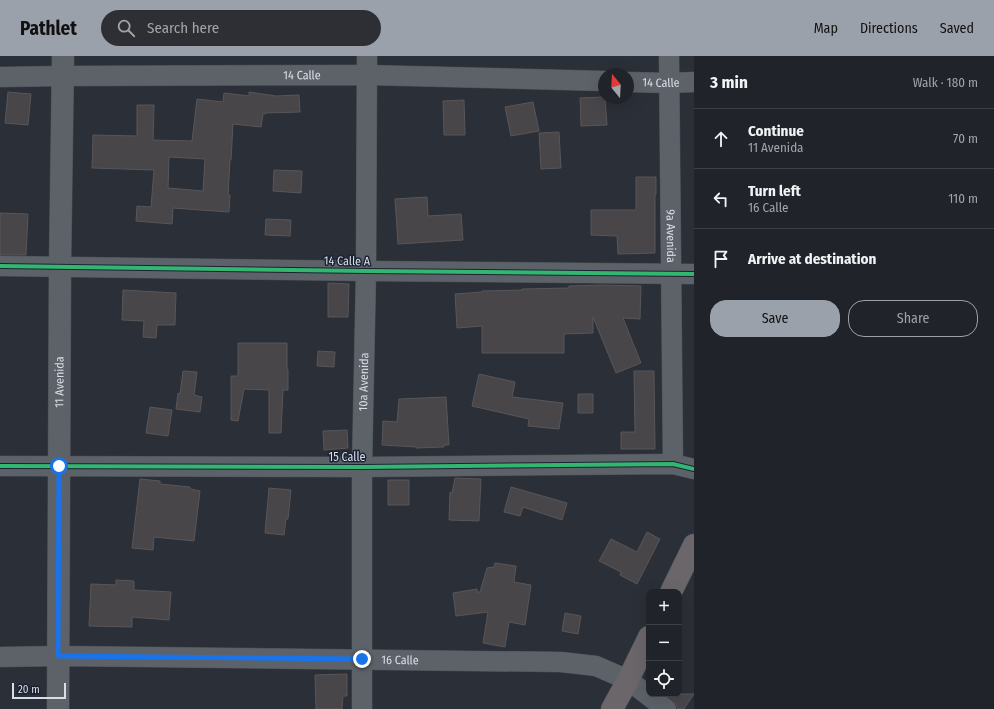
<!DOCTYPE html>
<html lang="en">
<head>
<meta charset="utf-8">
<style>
  body { margin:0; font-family:"Fira Sans Condensed",sans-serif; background:#2d2f35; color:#f1f3f6 }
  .controls { position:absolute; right:12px; bottom:12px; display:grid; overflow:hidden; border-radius:8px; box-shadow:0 4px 16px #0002 }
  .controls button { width:36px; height:36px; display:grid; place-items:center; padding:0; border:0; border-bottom:1px solid #3d4046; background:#202329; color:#f1f3f6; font:20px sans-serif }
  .compass { position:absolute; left:598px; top:12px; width:36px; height:36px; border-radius:50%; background:#202329; box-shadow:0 4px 16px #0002; rotate:342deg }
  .scale { position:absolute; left:12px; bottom:10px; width:54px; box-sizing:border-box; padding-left:4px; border:2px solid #d8dee8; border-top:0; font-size:11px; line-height:14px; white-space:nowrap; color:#d8dee8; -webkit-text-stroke:3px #1b2333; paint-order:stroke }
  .stop { position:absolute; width:12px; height:12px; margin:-9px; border:3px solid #1a73e8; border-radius:50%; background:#fff }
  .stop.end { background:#1a73e8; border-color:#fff; box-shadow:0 1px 4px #0008 }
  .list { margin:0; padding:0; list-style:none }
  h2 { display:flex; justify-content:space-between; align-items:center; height:52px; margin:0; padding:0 16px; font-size:17px }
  h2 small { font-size:13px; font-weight:400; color:#a2a4a8 }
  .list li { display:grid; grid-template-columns:26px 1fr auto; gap:12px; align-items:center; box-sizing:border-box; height:60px; padding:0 16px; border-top:1px solid #3d4046 }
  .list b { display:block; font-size:15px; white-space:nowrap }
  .list p { margin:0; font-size:13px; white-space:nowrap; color:#a2a4a8 }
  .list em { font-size:13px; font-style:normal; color:#a2a4a8 }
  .actions { display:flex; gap:8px; padding:12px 16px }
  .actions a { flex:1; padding:9px 0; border:1px solid #9ba1aa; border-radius:16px; text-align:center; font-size:14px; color:#9ba1aa }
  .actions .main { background:#9ba1aa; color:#111 }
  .icon { flex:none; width:22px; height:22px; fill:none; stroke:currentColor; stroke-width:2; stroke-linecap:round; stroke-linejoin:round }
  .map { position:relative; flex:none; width:694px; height:653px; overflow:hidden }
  header { display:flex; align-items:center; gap:24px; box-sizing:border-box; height:56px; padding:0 20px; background:#9ba1aa; color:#111 }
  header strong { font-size:19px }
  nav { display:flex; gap:22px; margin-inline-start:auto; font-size:14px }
  .search { width:280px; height:36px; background:#2d2f35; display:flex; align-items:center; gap:10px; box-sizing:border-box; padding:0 14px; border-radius:22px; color:#a2a4a8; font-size:15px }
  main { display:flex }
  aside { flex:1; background:#202329 }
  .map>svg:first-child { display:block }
  .building { fill:#484648; stroke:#585659; fill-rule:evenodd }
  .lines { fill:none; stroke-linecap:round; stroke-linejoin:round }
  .street-casing { stroke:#484b53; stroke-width:21 }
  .secondary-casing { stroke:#484b53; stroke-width:23 }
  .primary-casing { stroke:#484b53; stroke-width:23 }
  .street { stroke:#5d6269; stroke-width:20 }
  .secondary { stroke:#5d6269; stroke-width:22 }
  .primary { stroke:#6a666a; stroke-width:22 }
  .cycleway-casing { stroke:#1b2333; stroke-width:6 }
  .cycleway { stroke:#33b770; stroke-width:4 }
  .route { stroke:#1a73e8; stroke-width:5 }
  .labels { text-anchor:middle; stroke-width:3; stroke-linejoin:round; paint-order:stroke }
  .street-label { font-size:12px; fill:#d8dee8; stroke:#1b2333 }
</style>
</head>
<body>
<header>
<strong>Pathlet</strong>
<div class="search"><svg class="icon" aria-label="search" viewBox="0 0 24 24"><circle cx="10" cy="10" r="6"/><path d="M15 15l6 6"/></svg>Search here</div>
<nav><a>Map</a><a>Directions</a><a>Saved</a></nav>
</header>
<main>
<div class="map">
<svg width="694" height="653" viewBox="0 0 694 653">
  <rect width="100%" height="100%" fill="#2b2f37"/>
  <path class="building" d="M8,36L31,38L28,69L5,67Z
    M249,36L276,40L299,39L300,56L265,57V58H263L261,71L233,68L231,104H230L228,139H230L229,156L173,152L172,168L136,165L137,150L151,151L154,114L92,112L93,79L137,80V49H154L153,84L192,85L197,43L223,46L224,37L249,40ZM169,101L205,103L203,135L168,132Z
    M604,41V42H605L607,69L581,70L580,42Z
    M464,44L465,79H444L443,45Z
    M533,46L539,75L511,80L505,51Z
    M559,76L561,112L541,113L539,77Z
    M274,114L302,115L301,137L273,135Z
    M636,121H656V138H655V197L618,198L617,180L591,179V154H636Z
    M427,141L428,160L461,158L463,184L398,188L395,143Z
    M0,157L28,158L26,199H0Z
    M266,163L291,164L290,180L265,179Z
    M328,227L349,228L348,261H328Z
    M602,229L641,230L640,263L623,262L641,307L616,317L593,261V277L564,278V297H482V270L457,272L455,238L482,236V235L522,234V233L569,232V230Z
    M123,234L176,237L175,269H157L156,282L143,281L144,265L122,264Z
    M238,287H287V313H288V334H283L281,377H269V334L244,333L238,365L231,364V320H238Z
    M318,295L335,296L334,311L317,310Z
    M183,315L197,316L194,339L202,341L200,356L176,353L178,337L180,338Z
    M634,315H654L655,393H621V376H635Z
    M479,318L515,326L512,341L563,347L559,373L528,370L529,363L472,350Z
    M578,338H593V357H578Z
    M446,341L449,389H444V391L416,392V391L382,389L383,365L397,366L399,343Z
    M150,351L172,354L168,380L146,377Z
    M347,374L348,392L324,394L323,375Z
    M455,422L481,423L479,465L449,464L450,436L452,437Z
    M140,423L160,425V428L190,431V433L200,435L194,485L154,481L153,494L132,492Z
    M388,424H409V449H388Z
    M511,431L567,447L562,464L523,451L520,460L504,456Z
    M269,432L291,434L288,463H286L284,479L265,477Z
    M647,476L660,483L637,528L620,519L621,516L599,505L611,483L637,496Z
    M495,507L516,510L514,526L531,529L525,569L509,566L505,591L483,587L488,556L456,560L453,537L477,533V536H480L487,512L494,511Z
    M116,524L134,525V534L171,536L169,564L132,561V571L89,570L91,528L116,529Z
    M565,557L581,560L578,578L562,575Z
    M347,618V640H343L342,653H316L315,619Z
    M665,638H694L684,653H679L677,652L676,648L673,644Z"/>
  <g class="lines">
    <defs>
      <g id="street">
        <path id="s1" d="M669,0L673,408"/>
        <path id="s2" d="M0,21L63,20L367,19L604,25"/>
        <path id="s3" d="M628,26L669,27L694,26"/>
        <path d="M0,210L366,215L694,218"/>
        <path d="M0,410L362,411L673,408L694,413"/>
        <path id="s4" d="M0,601L58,600L561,606L596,610L628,624L666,653"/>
        <path id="s5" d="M362,653V411L366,215L367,0"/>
      </g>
      <g id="secondary">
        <path id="s6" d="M58,653L60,211L63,0"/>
      </g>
      <path id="primary" d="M671,536L694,489
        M612,653L628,624L649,581"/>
    </defs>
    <use href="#street" class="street-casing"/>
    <use href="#secondary" class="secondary-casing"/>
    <use href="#primary" class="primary-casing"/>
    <use href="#street" class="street"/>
    <use href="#secondary" class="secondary"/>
    <use href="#primary" class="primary"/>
    <defs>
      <path id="cycleway" d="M0,210L366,215L694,218
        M0,410L362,411L673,408L694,413"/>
    </defs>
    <use href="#cycleway" class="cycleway-casing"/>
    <use href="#cycleway" class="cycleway"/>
  </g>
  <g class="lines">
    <path class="route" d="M59,410L58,600L362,603"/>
  </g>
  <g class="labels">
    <g class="street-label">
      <text dy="4" stroke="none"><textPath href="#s2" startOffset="302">14 Calle</textPath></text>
      <text dy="4" stroke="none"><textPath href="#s3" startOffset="33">14 Calle</textPath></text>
      <text dy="4" stroke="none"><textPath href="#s1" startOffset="180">9a Avenida</textPath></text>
      <text transform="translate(347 205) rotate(1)" y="4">14 Calle A</text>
      <text dy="4" stroke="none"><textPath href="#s6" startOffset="327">11 Avenida</textPath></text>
      <text dy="4" stroke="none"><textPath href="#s5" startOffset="327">10a Avenida</textPath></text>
      <text x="347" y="405">15 Calle</text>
      <text dy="4" stroke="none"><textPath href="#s4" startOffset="400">16 Calle</textPath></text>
    </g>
  </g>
</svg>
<div class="controls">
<button>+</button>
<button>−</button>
<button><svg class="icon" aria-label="locate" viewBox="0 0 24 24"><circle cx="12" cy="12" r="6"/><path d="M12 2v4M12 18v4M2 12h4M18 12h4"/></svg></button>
</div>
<svg class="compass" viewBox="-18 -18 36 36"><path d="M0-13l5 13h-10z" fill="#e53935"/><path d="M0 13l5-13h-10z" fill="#a2a4a8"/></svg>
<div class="scale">20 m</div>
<div class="stop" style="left:59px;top:410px"></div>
<div class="stop end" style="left:362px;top:603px"></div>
</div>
<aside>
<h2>3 min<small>Walk · 180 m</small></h2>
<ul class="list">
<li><svg class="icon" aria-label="ahead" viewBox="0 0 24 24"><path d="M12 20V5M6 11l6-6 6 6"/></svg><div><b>Continue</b><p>11 Avenida</p></div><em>70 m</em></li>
<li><svg class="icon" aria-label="left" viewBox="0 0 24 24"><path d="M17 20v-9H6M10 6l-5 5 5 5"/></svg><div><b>Turn left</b><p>16 Calle</p></div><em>110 m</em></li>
<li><svg class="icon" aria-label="arrive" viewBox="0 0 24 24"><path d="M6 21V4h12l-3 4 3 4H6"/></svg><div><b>Arrive at destination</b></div></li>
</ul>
<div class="actions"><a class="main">Save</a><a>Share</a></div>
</aside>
</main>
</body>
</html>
